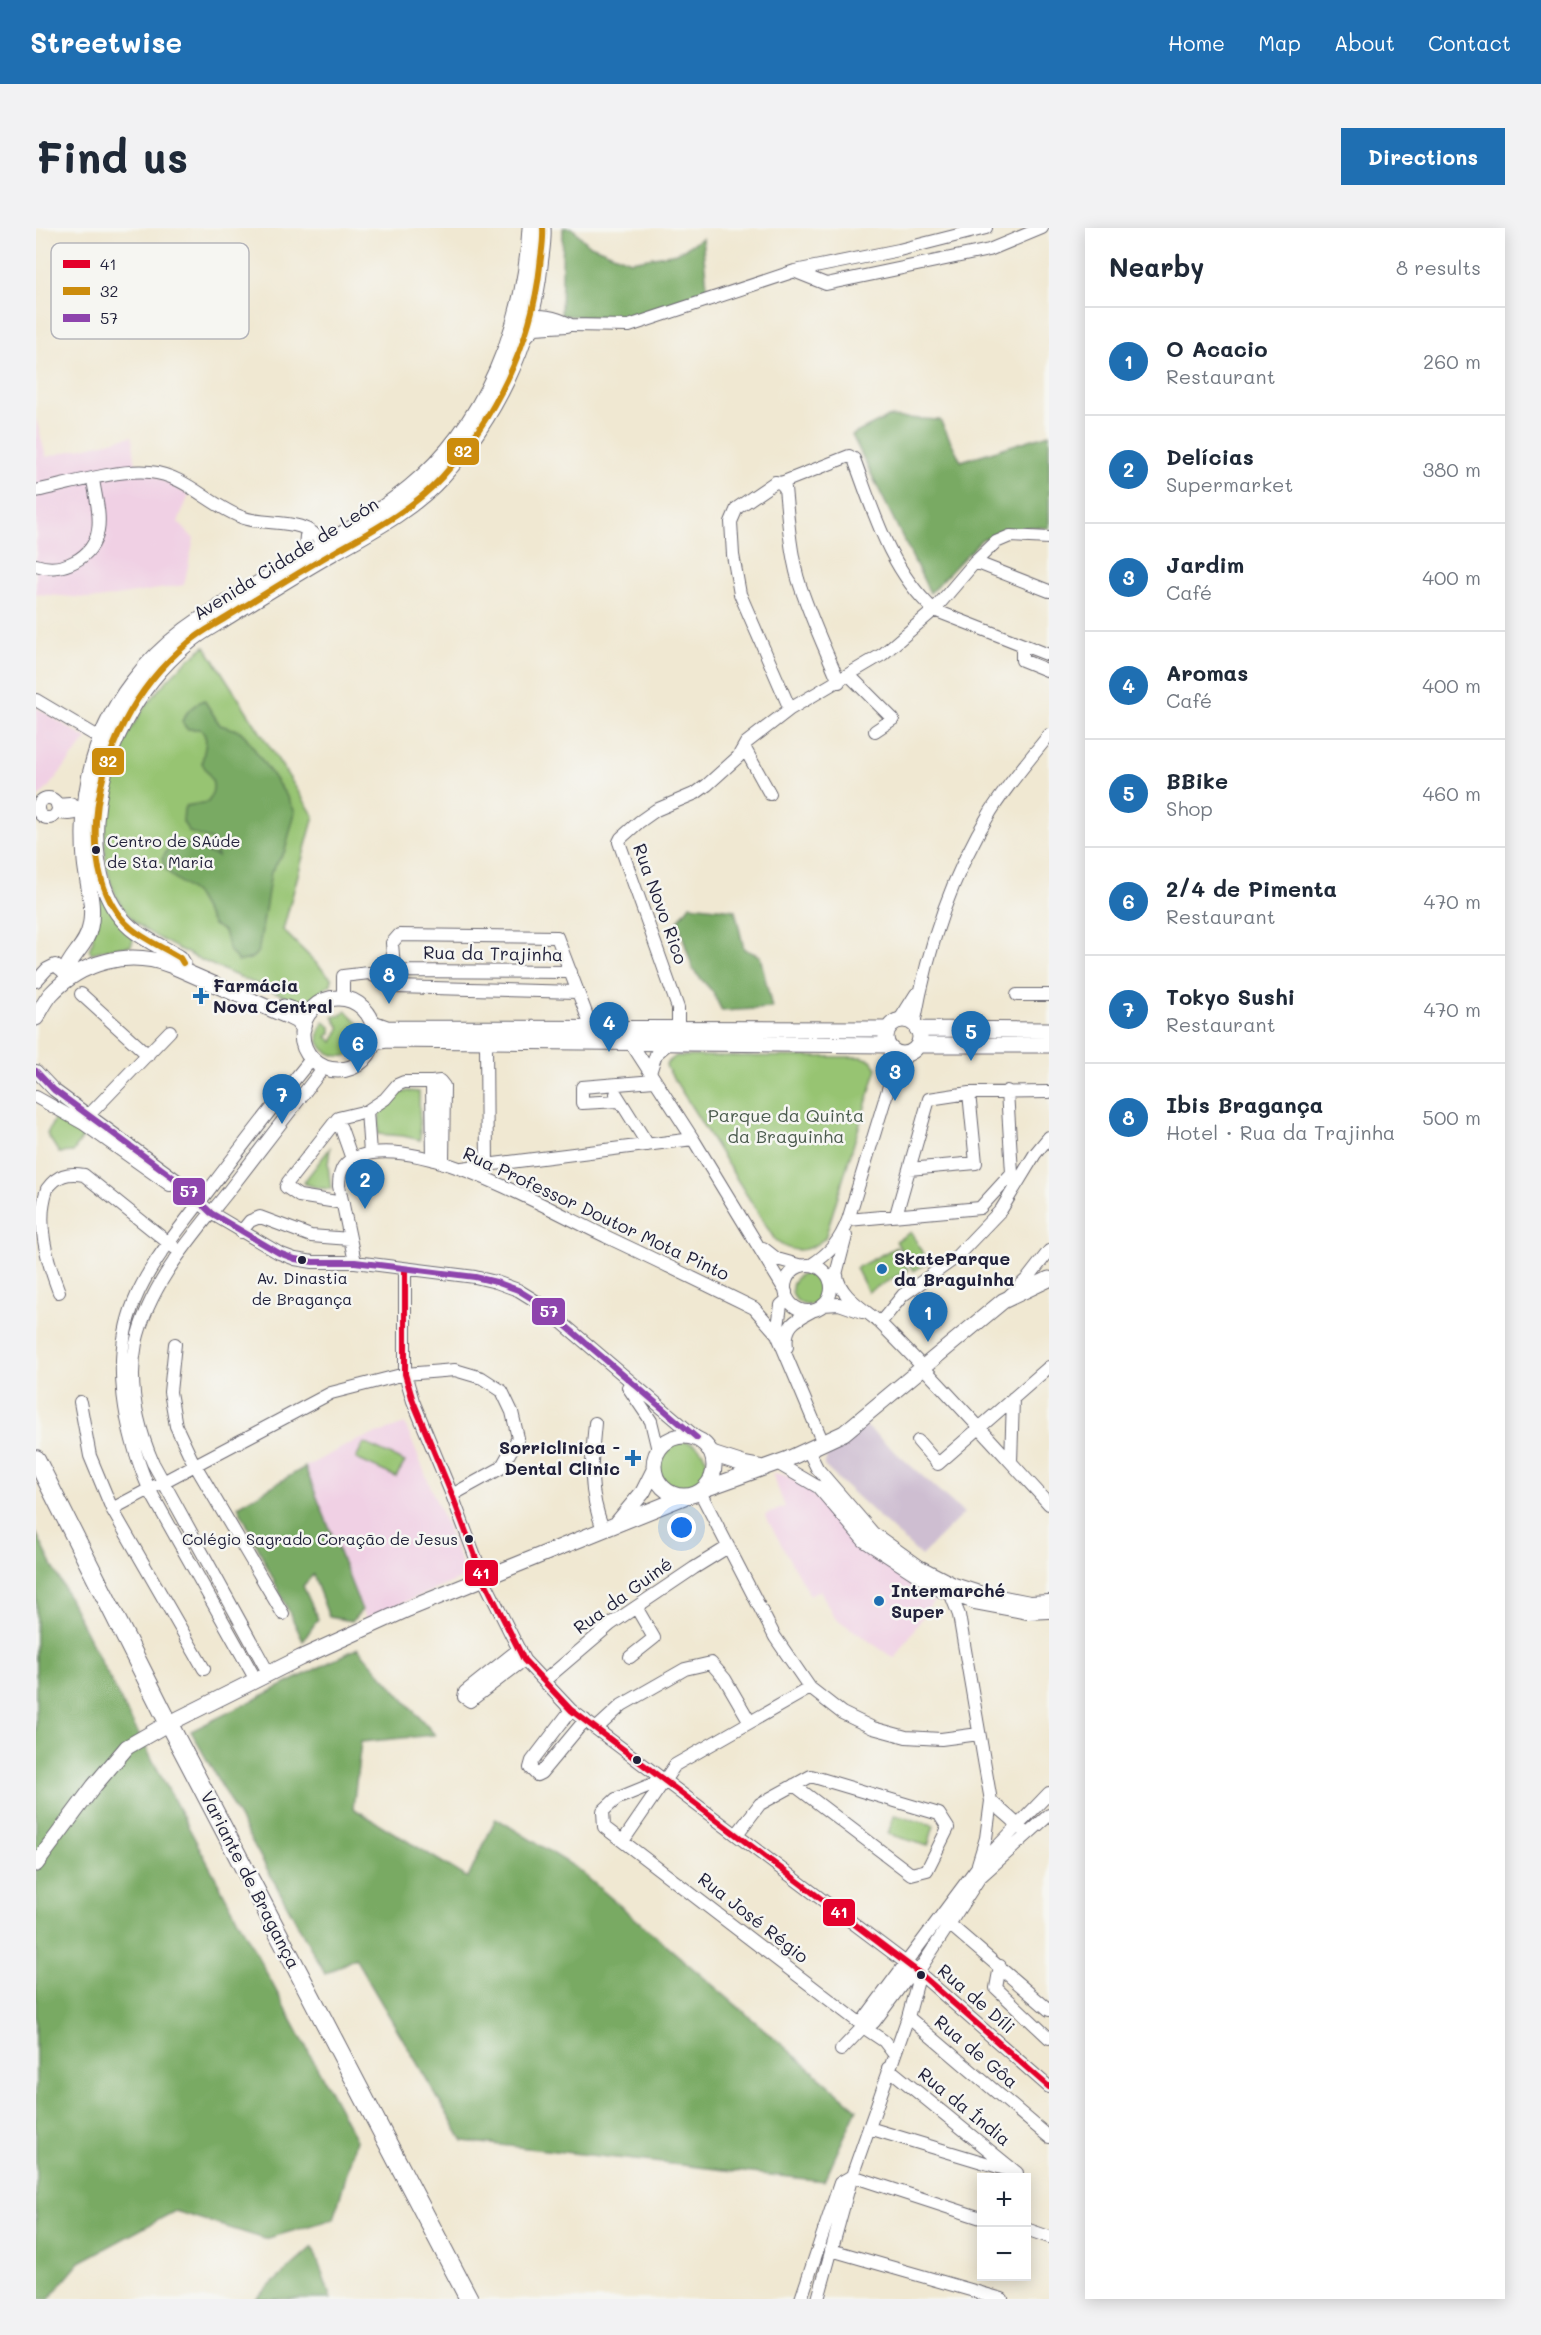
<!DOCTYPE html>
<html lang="en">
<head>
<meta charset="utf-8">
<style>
  body { margin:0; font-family:Mali,sans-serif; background:#f2f2f3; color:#1f2937 }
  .controls { position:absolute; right:18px; bottom:18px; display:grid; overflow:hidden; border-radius:0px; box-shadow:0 3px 15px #0003 }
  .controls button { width:54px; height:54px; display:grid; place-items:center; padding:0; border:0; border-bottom:2px solid #e0e1e3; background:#fff; color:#1f2937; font:30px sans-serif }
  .you { position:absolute; left:646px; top:1300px; width:21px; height:21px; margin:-15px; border:4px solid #fff; border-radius:50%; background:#1a73e8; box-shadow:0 0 0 9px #1a73e833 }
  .badge { display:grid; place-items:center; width:39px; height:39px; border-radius:50%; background:#1f6fb2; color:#fff; font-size:20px; font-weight:700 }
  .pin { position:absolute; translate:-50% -50px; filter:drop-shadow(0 2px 3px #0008) }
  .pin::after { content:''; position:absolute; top:32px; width:21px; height:18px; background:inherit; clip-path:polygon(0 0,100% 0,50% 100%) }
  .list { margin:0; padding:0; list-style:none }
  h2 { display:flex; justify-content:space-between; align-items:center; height:78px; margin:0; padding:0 24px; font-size:26px }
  h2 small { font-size:20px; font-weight:400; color:#747a83 }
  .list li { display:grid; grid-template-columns:39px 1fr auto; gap:18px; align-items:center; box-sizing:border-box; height:108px; padding:0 24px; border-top:2px solid #e0e1e3 }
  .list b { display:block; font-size:22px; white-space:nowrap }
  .list p { margin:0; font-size:20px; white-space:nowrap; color:#747a83 }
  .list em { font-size:20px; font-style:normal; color:#747a83 }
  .map { position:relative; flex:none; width:1013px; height:2071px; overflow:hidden; border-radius:0px }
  header { display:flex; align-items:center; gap:36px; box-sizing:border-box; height:84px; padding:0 30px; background:#1f6fb2; color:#fff }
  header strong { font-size:28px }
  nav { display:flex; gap:33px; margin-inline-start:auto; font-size:21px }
  .intro { display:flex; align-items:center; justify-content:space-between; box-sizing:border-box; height:144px; padding:0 36px }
  h1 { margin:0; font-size:42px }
  .button { padding:15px 27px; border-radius:0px; background:#1f6fb2; color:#fff; font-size:21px; font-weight:700 }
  main { display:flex; gap:36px; padding:0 36px }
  aside { flex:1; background:#fff; border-radius:0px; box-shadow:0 3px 15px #0003 }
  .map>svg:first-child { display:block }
  .built { fill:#f0d0e4 }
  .industrial { fill:#cebed1 }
  .green { fill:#97c472; stroke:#5c7356; stroke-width:1.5 }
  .forest { fill:#79aa64; stroke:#4e6650; stroke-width:1.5 }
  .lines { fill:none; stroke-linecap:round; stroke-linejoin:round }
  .minor-casing { stroke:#6a6770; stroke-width:14 }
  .major-casing { stroke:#6a6770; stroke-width:17 }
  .highway-casing { stroke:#6a6770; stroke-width:20 }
  .minor { stroke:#fff; stroke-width:12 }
  .major { stroke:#fff; stroke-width:15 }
  .highway { stroke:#fff; stroke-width:18 }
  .bus-1-casing { stroke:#f6f6f2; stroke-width:10 }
  .bus-2-casing { stroke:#f6f6f2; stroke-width:10 }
  .bus-3-casing { stroke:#f6f6f2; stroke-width:10 }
  .bus-1 { stroke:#e4002b; stroke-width:6 }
  .bus-2 { stroke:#cc8c0c; stroke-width:6 }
  .bus-3 { stroke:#8e44ad; stroke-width:6 }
  .bus-dot { fill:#22223b; stroke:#f6f6f2; stroke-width:2 }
  .poi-dot { fill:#1f6fb2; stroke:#f6f6f2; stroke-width:2 }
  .labels { text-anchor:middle; stroke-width:5; stroke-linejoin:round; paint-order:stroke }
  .bus-label { font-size:16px; fill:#22223b; stroke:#f6f6f2; text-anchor:start }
  .street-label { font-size:18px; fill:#22223b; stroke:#f6f6f2 }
  .poi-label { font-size:18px; font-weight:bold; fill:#22223b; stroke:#f6f6f2; text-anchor:start }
  .park-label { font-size:18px; fill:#4b5b4e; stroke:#f6f6f2 }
  .key { fill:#f6f6f2; stroke:#b6b6bb; stroke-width:1.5 }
  .key-label { font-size:16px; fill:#22223b }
  .line-badge { stroke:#f6f6f2; stroke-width:2 }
  .badge-label { font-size:16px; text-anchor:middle; font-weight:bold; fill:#fff }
</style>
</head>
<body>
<header>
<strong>Streetwise</strong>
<nav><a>Home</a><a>Map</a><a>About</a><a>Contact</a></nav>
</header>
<div class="intro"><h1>Find us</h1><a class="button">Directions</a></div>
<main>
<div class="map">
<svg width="1013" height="2071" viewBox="0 0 1013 2071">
  <rect width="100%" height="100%" fill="#f6f6f2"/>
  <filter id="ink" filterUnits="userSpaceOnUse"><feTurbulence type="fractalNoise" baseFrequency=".0167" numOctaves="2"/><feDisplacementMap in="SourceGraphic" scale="12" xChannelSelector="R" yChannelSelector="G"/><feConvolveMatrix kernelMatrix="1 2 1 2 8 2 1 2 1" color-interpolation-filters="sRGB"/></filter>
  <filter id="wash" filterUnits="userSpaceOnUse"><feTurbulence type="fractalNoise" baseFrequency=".008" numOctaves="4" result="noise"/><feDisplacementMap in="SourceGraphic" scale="24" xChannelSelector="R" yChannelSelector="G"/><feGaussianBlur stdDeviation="1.35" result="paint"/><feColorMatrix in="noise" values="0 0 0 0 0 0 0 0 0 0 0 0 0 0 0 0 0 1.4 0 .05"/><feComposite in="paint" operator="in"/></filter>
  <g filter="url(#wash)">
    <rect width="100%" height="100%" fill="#f0e8d2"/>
    <path class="built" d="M0,190L10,229L96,208L100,237L153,267L142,294L158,311L148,357L62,371L0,366Z
      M0,479L51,511L10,562L0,571Z
      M369,1196L429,1344L427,1350L330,1390L269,1239L317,1214Z
      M736,1245L749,1247L770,1259L827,1320L848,1336L899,1370L859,1431L798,1389L784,1362L774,1368L729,1287L749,1279Z"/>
    <path class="industrial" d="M830,1198L928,1285L885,1328L788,1238L794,1219Z"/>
    <path class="green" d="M169,418L278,588L247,702L296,751L295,756L268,776C226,758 183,742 143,721C128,713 113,706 100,695C53,652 66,562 90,511C108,474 137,443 169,418Z
      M55,647L98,709L95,718L76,720L56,725L53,722L57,712Z
      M310,782C313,788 322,792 325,799C343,843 261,834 288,794L295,799V805L291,809L297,814L304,800L297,789L305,787Z
      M640,828L826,829L835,832L841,840L789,1010C773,1024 756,1027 739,1012L631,840L630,836Z
      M372,863L383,864L384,912L367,908L342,906L344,883L365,865Z
      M20,888L50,905L37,924L23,925L11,906Z
      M294,920L292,937L295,961L282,960L267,955Z
      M875,1004L892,1035L877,1043L860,1013Z
      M860,1019L872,1042L832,1064L820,1040Z
      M756 1061a16 16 0 1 1 32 0a16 16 0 1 1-32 0Z
      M623 1238a24 24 0 1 1 48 0a24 24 0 1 1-48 0Z
      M328,1215L369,1234L360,1249L320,1231Z
      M858,1587L898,1597L892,1618L852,1606Z"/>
    <path class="forest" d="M527,0H536L552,16L595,33L641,25L666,10L672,68L587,92L525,87Z
      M852,189L904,192L925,233L1013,206V300L993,299L946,311L894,365L816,207Z
      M168,472L184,497L204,503L210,509L252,570L259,584L249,623L235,644L223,720C220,730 212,733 202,733L193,722L188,703L177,697L159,666L136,648L129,640L126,631L132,620L146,614L181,628L178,613L153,604L147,594L148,581L150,578L172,574C183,556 174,549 166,535C167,522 175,511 164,501H151L146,494C148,486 159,475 168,472Z
      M654,677L699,682L708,721L724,728L736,780L686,783L676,763L657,742L642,693Z
      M269,1239L326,1382L316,1393L293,1389L277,1347L267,1358L282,1391L267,1413L202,1278Z
      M0,1305L86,1475L320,1912L298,1991L229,2011L139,1983L44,2034L13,2071H0Z
      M322,1420L399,1507L325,1514L317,1580L432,1650L460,1590L539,1639L821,1881L788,1953L427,1913L319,1730L289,1746L155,1503Z
      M277,2019L295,2071H219Z"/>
  </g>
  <g filter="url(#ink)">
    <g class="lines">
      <defs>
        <path id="minor" d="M760,44L790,56L953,22L1006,0
          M488,93C500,83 522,90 535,97L593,98L759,43L863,22L950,0
          M488,111L499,100L531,98
          M745,255L749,260C752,291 754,322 762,351C773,387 789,420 803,454
          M0,263C33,256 81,241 114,244C150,247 175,279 208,290C232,298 270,289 285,314L281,325
          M265,329L269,319L270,308
          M939,334L1013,363
          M0,337C25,346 58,330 62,302C65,286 59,267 57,251
          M986,417V432L1013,443
          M814,448L857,491L839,503
          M0,472L64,510L69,518
          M754,481L704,366L697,327L695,294L701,280L739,254L745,255L813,228L818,231C838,285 854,342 898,382L1013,427
          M708,519L734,566
          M2 580a10 10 0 1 1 20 0a10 10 0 1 1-20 0Z
          M21,577L34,576L49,583
          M21,584C32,588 45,586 53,577
          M358,743L535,744
          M359,752V759L542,764
          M0,753L11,741L19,737L34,749
          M45,766L112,827
          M981,767H1013
          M307,770V748L333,745L344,751L359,752L356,715L363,707L521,709L556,801
          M863,793L880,766
          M878,797C891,722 915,648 955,583C972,556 993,532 1013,507
          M642,800V780L583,614L585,610L603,594L620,582L660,565L671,557L702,529L710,515L754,481L847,426L898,382L939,334L960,314L974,308L1013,310
          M595,808V815L657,911L750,1064
          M450,814L451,942
          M0,843L18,862L142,953L175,985L243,1025L259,1031L277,1034H319L439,1049L460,1054L482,1062L503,1075L661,1210
          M614,845L620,826L634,814
          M853,857L854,820
          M580,866L612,917
          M0,869L48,896L134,957
          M583,873L546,875V859L618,853
          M331,883L334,925
          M52,888L134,803
          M298,895L305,900L316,931
          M397,932L396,854L404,853L408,858L407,935
          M426,940L657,911
          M873,941L940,935L933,865
          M307,975L263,968L250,959L252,954L302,890L331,883L349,871L361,857L368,854H396
          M860,987L893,871L933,865L1013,864
          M812,992L944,980L976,945L971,863
          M205,1004L214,993L224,989L275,1008L314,1011
          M727,1020L741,1031L766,1038
          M319,1034L303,958C303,941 308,933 324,928C387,907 512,981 571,1009C620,1032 669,1056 718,1080L741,1106
          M775,1037C794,1025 804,1013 812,992L853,858L871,826
          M749 1060a23 23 0 1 1 46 0a23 23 0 1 1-46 0Z
          M369,1041V1146L377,1173L416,1267L448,1352L488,1432L535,1482L882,1744L1013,1859
          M801,1047C803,1069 832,1083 846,1097C904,1155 958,1216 1013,1276
          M798,1054L810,1008
          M23,1064C10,1030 0,994 11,961C21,947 32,944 48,947L139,1020
          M974,1067L992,1050L1013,1023
          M752,1071L745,1077L741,1106L787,1215
          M787,1077L803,1076L826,1084
          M844,1095L867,1067L918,1031L965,982L999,926L1013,909
          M139,1116L134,1164L140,1198L155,1230L247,1386
          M751,1119C748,1098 759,1092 776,1083
          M592,1159L615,1193L622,1222
          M44,1174L54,1228L76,1281L168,1441
          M559,1195C555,1235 552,1262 567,1301
          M882,1213L902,1236L1013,1139
          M772,1222L781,1240L837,1305L883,1338L918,1356L943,1364L994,1374L1013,1373
          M975,1234L977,1170
          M741,1235L782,1259L828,1313L905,1363L939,1375L992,1385L1013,1384
          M664,1264L739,1409L774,1460L806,1485L837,1500L870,1509L905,1511L943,1506
          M76,1281L295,1165L369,1146L419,1142L446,1150L466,1163L476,1184L482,1210L465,1240L416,1267
          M915,1367L923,1387L955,1573L950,1610L942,1636
          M483,1421L429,1464L428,1469L434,1473L488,1432
          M594,1429L618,1410L600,1379
          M233,1446L117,1235C101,1198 92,1156 100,1115C113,1057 155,1010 191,965C223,923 256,881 288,839
          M220,1452L113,1261C89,1204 74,1133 98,1074C114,1034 144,1001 169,967C204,921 239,875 276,830
          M508,1453L575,1396L658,1340L692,1319
          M535,1482L496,1533L494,1540L501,1547L505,1545L549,1492
          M561,1500L586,1477L649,1441L675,1435L689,1451L714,1494
          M629,1551L580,1571L567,1583L568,1599L825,1796
          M955,1573C962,1580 983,1596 986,1602
          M701,1606L724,1576L775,1548L903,1586L912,1600L891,1642L875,1646L758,1557
          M587,1613L639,1537L774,1460
          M912,1695L1013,1782
          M964,1738L960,1760L1013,1810
          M872,1789L1013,1909
          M826,1794L940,1641L1013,1565
          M833,1797L838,1794L870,1751L882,1744
          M830,1801L848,1813L858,1826
          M805,1822L826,1800
          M852,1840L981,1945
          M833,1900L976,1943
          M816,1948L945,1990
          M990,2001L1013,2009
          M795,2022L966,2071
          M765,2071L804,1955L816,1948
          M782,2071L816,1948L872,1789L881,1756L882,1744L944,1649L1013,1587"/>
        <path id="major" d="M147,735L144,730C128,720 109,712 95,700C65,674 58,631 60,593C65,524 99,459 152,415C164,404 179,397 193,388C228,366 263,344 300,323C337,302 377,281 406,249C458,191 496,116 504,38C505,26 508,13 507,0
          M29,744C35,727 51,717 54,699C59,678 51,655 49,633C44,569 56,507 96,455C133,406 175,384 226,353C275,323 329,296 374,259C450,197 489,96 494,0
          M266 806a36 36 0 1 1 72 0a36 36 0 1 1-72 0Z
          M248,779L265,785L274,783
          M0,790C5,782 9,773 15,766C45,734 92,721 134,737L253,789L261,793L267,801
          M850 809a17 17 0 1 1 34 0a17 17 0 1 1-34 0Z
          M337,795L351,800L852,801
          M881,801L1013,802
          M338,814L351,812L852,817
          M882,817H1013
          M618 1238a30 30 0 1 1 60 0a30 30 0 1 1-60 0Z
          M676,1226L707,1236L728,1240
          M666,1262L752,1231L808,1205L967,1073L1013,1051
          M582,1294L607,1264L618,1242
          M142,1491L264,1430L372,1381L648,1269
          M0,1636L58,1558L91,1519L124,1500"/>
        <path id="highway" d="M0,1231L136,1502L433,2071"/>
      </defs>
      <use href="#minor" class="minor-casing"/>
      <use href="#major" class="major-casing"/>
      <use href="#highway" class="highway-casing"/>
      <use href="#minor" class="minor"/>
      <use href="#major" class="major"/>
      <use href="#highway" class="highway"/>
      <defs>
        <path id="bus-1" d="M369,1041V1146L377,1173L416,1267L448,1352L488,1432L535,1482L882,1744L1013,1859"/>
        <path id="bus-2" d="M147,735L144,730C128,720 109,712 95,700C65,674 58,631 60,593C65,524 99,459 152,415C164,404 179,397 193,388C228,366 263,344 300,323C337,302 377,281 406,249C458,191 496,116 504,38C505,26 508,13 507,0"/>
        <path id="bus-3" d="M0,843L18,862L142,953L175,985L243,1025L259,1031L277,1034H319L439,1049L460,1054L482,1062L503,1075L661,1210"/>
      </defs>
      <use href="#bus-1" class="bus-1-casing"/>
      <use href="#bus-2" class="bus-2-casing"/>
      <use href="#bus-3" class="bus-3-casing"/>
      <use href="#bus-1" class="bus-1"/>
      <use href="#bus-2" class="bus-2"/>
      <use href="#bus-3" class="bus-3"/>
    </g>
  </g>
  <g class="bus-dot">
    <circle cx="60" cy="622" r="5"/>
    <circle cx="266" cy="1032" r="5"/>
    <circle cx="433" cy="1311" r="5"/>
    <circle cx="601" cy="1532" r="5"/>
    <circle cx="885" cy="1747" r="5"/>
  </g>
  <g class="poi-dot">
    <path d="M162 759h6v6h6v6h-6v6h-6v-6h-6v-6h6z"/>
    <circle cx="846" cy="1041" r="6"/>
    <path d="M594 1221h6v6h6v6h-6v6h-6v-6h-6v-6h6z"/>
    <circle cx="843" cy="1373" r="6"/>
  </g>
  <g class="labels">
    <g class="bus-label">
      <text x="71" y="619">Centro de SAúde<tspan x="71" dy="21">de Sta. Maria</tspan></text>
      <text x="266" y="1056" text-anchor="middle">Av. Dinastia<tspan x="266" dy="21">de Bragança</tspan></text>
      <text x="422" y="1317" text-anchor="end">Colégio Sagrado Coração de Jesus</text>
    </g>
    <g class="street-label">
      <text transform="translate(250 331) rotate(-32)" y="6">Avenida Cidade de León</text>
      <text transform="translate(624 676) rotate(70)" y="6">Rua Novo Rico</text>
      <text transform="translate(457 726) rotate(1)" y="6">Rua da Trajinha</text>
      <text transform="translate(560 986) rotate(25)" y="6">Rua Professor Doutor Mota Pinto</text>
      <text transform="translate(587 1368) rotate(-36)" y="6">Rua da Guiné</text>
      <text transform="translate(214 1652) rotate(63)" y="6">Variante de Bragança</text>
      <text transform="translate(717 1690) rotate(38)" y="6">Rua José Régio</text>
      <text transform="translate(940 1771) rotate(41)" y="6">Rua de Díli</text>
      <text transform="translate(940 1824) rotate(40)" y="6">Rua de Gôa</text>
      <text transform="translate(928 1879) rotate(39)" y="6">Rua da Índia</text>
    </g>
    <g class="poi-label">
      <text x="177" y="764">Farmácia<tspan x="177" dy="21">Nova Central</tspan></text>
      <text x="858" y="1037">SkateParque<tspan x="858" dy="21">da Braguinha</tspan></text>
      <text x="584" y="1226" text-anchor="end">Sorriclinica -<tspan x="584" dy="21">Dental Clinic</tspan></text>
      <text x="855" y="1369">Intermarché<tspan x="855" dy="21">Super</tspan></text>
    </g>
    <g class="park-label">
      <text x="750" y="894">Parque da Quinta<tspan x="750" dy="21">da Braguinha</tspan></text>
    </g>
  </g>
  <rect x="15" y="15" width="198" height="96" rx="9" class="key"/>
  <rect x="27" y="32" width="27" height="8" fill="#e4002b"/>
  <rect x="27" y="59" width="27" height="8" fill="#cc8c0c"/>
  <rect x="27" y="86" width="27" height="8" fill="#8e44ad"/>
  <g class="key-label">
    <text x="64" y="42">41</text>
    <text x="64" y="69">32</text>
    <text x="64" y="96">57</text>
  </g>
  <g class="line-badge">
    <rect x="410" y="209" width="34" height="29" rx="6" fill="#cc8c0c"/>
    <rect x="55" y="519" width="34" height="29" rx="6" fill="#cc8c0c"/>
    <rect x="136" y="949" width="34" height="29" rx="6" fill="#8e44ad"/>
    <rect x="495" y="1069" width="35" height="29" rx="6" fill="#8e44ad"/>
    <rect x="428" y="1331" width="35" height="28" rx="6" fill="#e4002b"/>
    <rect x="786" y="1670" width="34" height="29" rx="6" fill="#e4002b"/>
  </g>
  <g class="badge-label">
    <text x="427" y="229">32</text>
    <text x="72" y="539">32</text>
    <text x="153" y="969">57</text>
    <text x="513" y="1089">57</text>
    <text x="445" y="1351">41</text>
    <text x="803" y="1690">41</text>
  </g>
</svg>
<div class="controls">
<button>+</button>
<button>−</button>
</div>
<div class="you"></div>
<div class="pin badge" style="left:892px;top:1114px">1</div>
<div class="pin badge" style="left:329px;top:981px">2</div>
<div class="pin badge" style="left:859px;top:873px">3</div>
<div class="pin badge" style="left:573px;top:824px">4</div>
<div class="pin badge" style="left:935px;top:833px">5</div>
<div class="pin badge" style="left:322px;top:845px">6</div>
<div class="pin badge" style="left:246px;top:896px">7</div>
<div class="pin badge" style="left:353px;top:776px">8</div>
</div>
<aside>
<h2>Nearby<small>8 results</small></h2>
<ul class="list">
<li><span class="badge">1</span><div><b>O Acacio</b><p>Restaurant</p></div><em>260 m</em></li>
<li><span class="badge">2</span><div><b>Delícias</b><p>Supermarket</p></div><em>380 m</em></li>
<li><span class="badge">3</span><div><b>Jardim</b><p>Café</p></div><em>400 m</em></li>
<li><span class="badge">4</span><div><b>Aromas</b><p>Café</p></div><em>400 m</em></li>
<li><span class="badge">5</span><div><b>BBike</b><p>Shop</p></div><em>460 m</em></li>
<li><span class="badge">6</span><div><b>2/4 de Pimenta</b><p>Restaurant</p></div><em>470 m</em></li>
<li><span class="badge">7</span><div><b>Tokyo Sushi</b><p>Restaurant</p></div><em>470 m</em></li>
<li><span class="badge">8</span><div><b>Ibis Bragança</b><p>Hotel · Rua da Trajinha</p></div><em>500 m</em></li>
</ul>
</aside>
</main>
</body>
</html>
